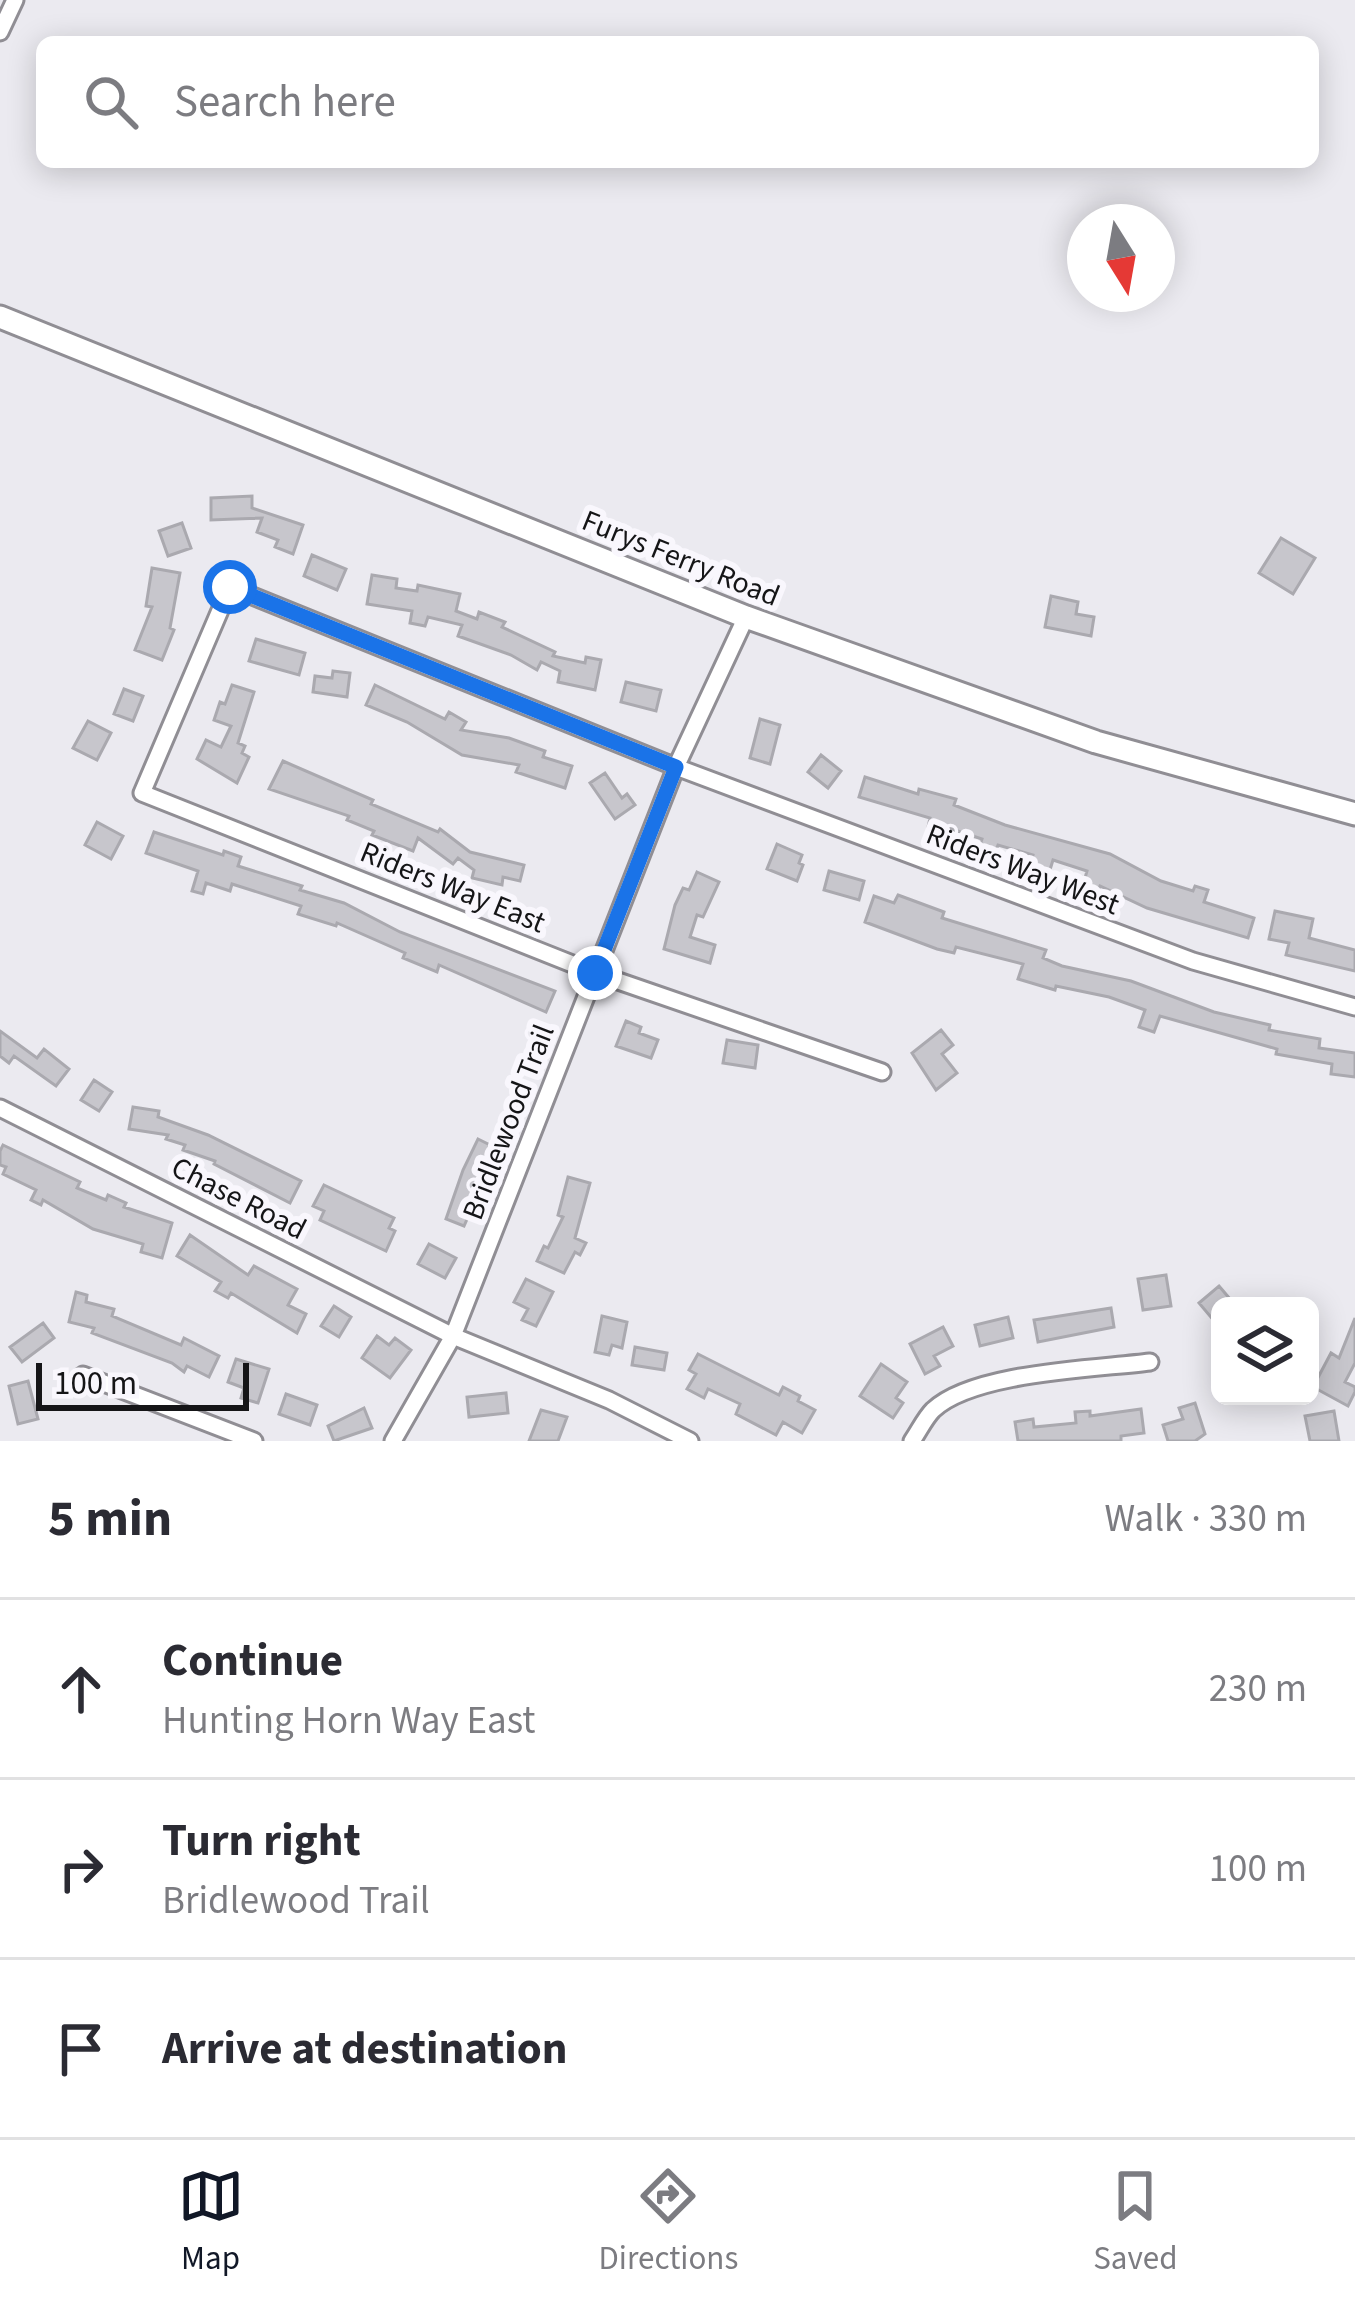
<!DOCTYPE html>
<html lang="en">
<head>
<meta charset="utf-8">
<style>
  body { margin:0; font-family:"Source Sans 3",sans-serif; background:#f7f7f7; color:#2b2b33 }
  .controls { position:absolute; right:36px; bottom:36px; display:grid; overflow:hidden; border-radius:18px; box-shadow:0 6px 30px #0003 }
  .controls button { width:108px; height:108px; display:grid; place-items:center; padding:0; border:0; border-bottom:3px solid #e1e1e2; background:#fff; color:#2b2b33; font:60px sans-serif }
  .compass { position:absolute; left:1067px; top:204px; width:108px; height:108px; border-radius:50%; background:#fff; box-shadow:0 6px 30px #0003; rotate:169deg }
  .scale { position:absolute; left:36px; bottom:30px; width:213px; box-sizing:border-box; padding-left:12px; border:6px solid #151517; border-top:0; font-size:33px; line-height:42px; white-space:nowrap; color:#151517; -webkit-text-stroke:9px #f9f7fd; paint-order:stroke }
  .stop { position:absolute; width:36px; height:36px; margin:-27px; border:9px solid #1a73e8; border-radius:50%; background:#fff }
  .stop.end { background:#1a73e8; border-color:#fff; box-shadow:0 3px 12px #0008 }
  .list { margin:0; padding:0; list-style:none }
  h2 { display:flex; justify-content:space-between; align-items:center; height:156px; margin:0; padding:0 48px; font-size:51px }
  h2 small { font-size:39px; font-weight:400; color:#7c7c81 }
  .list li { display:grid; grid-template-columns:78px 1fr auto; gap:36px; align-items:center; box-sizing:border-box; height:180px; padding:0 48px; border-top:3px solid #e1e1e2 }
  .list b { display:block; font-size:45px; white-space:nowrap }
  .list p { margin:0; font-size:39px; white-space:nowrap; color:#7c7c81 }
  .list em { font-size:39px; font-style:normal; color:#7c7c81 }
  .icon { flex:none; width:66px; height:66px; fill:none; stroke:currentColor; stroke-width:2; stroke-linecap:round; stroke-linejoin:round }
  .map { position:relative; flex:none; width:1355px; height:1441px; overflow:hidden }
  .search { position:absolute; background:#fff; box-shadow:0 6px 30px #0003; left:36px; right:36px; top:36px; height:132px; display:flex; align-items:center; gap:30px; box-sizing:border-box; padding:0 42px; border-radius:18px; color:#7c7c81; font-size:45px }
  .sheet { height:696px; background:#fff }
  nav { display:flex; justify-content:space-around; align-items:center; box-sizing:border-box; height:168px; border-top:3px solid #e1e1e2; background:#fff; font-size:33px; color:#7c7c81 }
  nav a { display:grid; justify-items:center; gap:6px }
  nav .on { color:#111827 }
  .map>svg:first-child { display:block }
  .building { fill:#c7c6cc; stroke:#aaa9af; stroke-width:3 }
  .lines { fill:none; stroke-linecap:round; stroke-linejoin:round }
  .minor-casing { stroke:#908e94; stroke-width:21 }
  .major-casing { stroke:#908e94; stroke-width:27 }
  .minor { stroke:#fff; stroke-width:15 }
  .major { stroke:#fff; stroke-width:21 }
  .route { stroke:#1a73e8; stroke-width:15 }
  .labels { text-anchor:middle; stroke-width:12; stroke-linejoin:round; paint-order:stroke }
  .street-label { font-size:30px; fill:#151517; stroke:#f9f7fd }
</style>
</head>
<body>
<div class="map">
<svg width="1355" height="1441" viewBox="0 0 1355 1441">
  <rect width="100%" height="100%" fill="#ebeaf0"/>
  <path class="building" d="M252,496V508L303,525L293,554L275,547L278,540L257,532L262,518L211,520V498Z
    M182,523L191,548L168,556L159,531Z
    M1281,538L1315,558L1293,594L1259,573Z
    M312,555L346,569L337,590L304,576Z
    M152,568L180,573L170,628L174,630L162,660L135,650L152,607L146,606Z
    M372,575L397,579L396,588L417,591L418,585L460,594L456,611L477,619L479,612L505,622L502,627L555,652L553,656L585,663L586,657L601,660L595,690L558,682L560,671L541,662L537,670L511,655L458,636L462,625L428,617L425,626L410,623L412,611L367,604Z
    M1051,596L1078,602L1076,614L1094,617L1091,636L1045,627Z
    M256,639L305,653L299,675L249,661Z
    M333,671L350,673L347,697L313,692L315,676L332,678Z
    M626,682L661,690L656,711L621,702Z
    M232,685L254,692L238,743L245,746L242,753L249,757L237,783L197,759L206,740L221,747L231,726L214,720L220,702L225,704Z
    M375,685L445,719L449,712L466,722L461,730L509,738L545,751L543,757L572,766L565,788L516,772L519,765L462,755L407,722L366,705Z
    M124,689L143,696L133,721L114,714Z
    M760,719L780,725L770,764L750,758Z
    M88,721L111,733L97,760L73,748Z
    M821,755L841,771L828,788L808,772Z
    M283,761L373,800L371,804L438,832L440,829L470,852L524,865L520,881L503,877L502,885L472,878L474,870L458,858L453,864L418,838L413,851L372,835L374,831L347,820L349,816L269,789Z
    M605,773L622,798L627,794L635,805L615,819L590,783Z
    M865,777L918,794L919,789L956,799L954,805L1005,825L1110,854L1161,881L1193,891L1195,886L1208,890L1204,902L1254,918L1248,938L1147,908L1100,886L1098,890L1083,885L1087,871L1053,860L1049,873L1030,867L1033,855L998,845L995,853L979,848L982,839L948,828L947,832L928,827L930,818L859,797Z
    M97,822L123,836L111,859L85,845Z
    M154,832L223,855L224,851L241,857L238,866L302,886L300,890L344,903L400,932L555,991L546,1012L439,965L437,972L403,958L405,953L337,923L336,926L298,914L301,906L232,884L230,891L206,883L203,894L192,891L198,871L146,853Z
    M777,844L802,855L799,863L803,865L797,881L767,869Z
    M829,871L864,881L859,900L824,890Z
    M697,872L719,882L703,917L697,915L690,937L715,945L710,963L664,949L675,905L683,888L689,890Z
    M898,895L944,912L942,918L1046,950L1043,958L1062,966L1131,981L1214,1012L1270,1025L1269,1030L1320,1039L1319,1048L1355,1053V1077L1331,1074L1332,1064L1276,1054L1277,1049L1160,1016L1154,1032L1139,1027L1145,1010L1109,997L1056,986L1055,990L1018,979L1023,964L956,947L954,953L937,949L865,922L874,896L894,903Z
    M1275,911L1313,919L1309,938L1355,950V971L1286,955L1289,943L1269,939Z
    M626,1021L641,1027L639,1033L658,1040L651,1058L616,1046Z
    M941,1030L953,1045L942,1054L957,1073L936,1090L912,1053Z
    M0,1031L37,1058L44,1049L69,1069L56,1086L14,1056L9,1063L0,1056Z
    M727,1040L758,1045L755,1068L723,1063Z
    M94,1080L112,1092L99,1111L81,1100Z
    M133,1107L159,1111L158,1117L208,1135L301,1181L290,1203L214,1164L215,1161L183,1150L185,1145L166,1139L168,1135L129,1129Z
    M478,1139L498,1149L464,1226L446,1219L463,1170Z
    M3,1145L80,1182L77,1188L106,1200L108,1195L126,1203L124,1207L172,1223L162,1258L141,1252L143,1244L93,1229L43,1200L41,1205L31,1200L36,1190L3,1174L6,1167L0,1165V1151Z
    M568,1177L590,1183L575,1238L586,1243L580,1255L575,1252L564,1273L537,1261L544,1246L548,1248L563,1217L558,1215Z
    M324,1185L394,1218L389,1228L395,1231L386,1251L320,1220L324,1211L313,1206Z
    M190,1235L248,1275L254,1266L297,1289L288,1305L306,1314L297,1333L231,1293L228,1298L215,1291L221,1282L177,1256Z
    M429,1244L456,1258L445,1278L418,1264Z
    M1166,1275L1171,1306L1143,1310L1138,1279Z
    M526,1279L553,1292L536,1326L522,1320L528,1309L514,1302Z
    M1219,1286L1236,1306H1220V1328L1199,1303Z
    M76,1292L87,1295L86,1302L114,1309L112,1316L181,1345L184,1338L219,1356L209,1377L187,1366L184,1372L172,1363L92,1333L94,1328L69,1322Z
    M334,1306L351,1317L339,1337L321,1326Z
    M1111,1308L1114,1327L1038,1342L1034,1320Z
    M602,1316L627,1322L622,1348L612,1345L609,1355L595,1352Z
    M1008,1317L1013,1338L980,1346L975,1325Z
    M1355,1318V1363L1345,1382L1355,1387V1392L1348,1406L1313,1387L1331,1353L1339,1358Z
    M43,1323L54,1338L22,1362L10,1347Z
    M943,1327L953,1346L934,1356L940,1366L925,1374L910,1344Z
    M377,1336L389,1345L395,1338L411,1350L390,1378L362,1358Z
    M635,1347L667,1353L664,1370L632,1365Z
    M698,1354L779,1395L783,1387L800,1396L798,1401L815,1410L802,1433L783,1422L776,1435L736,1414L740,1404L708,1389L704,1398L687,1389L696,1374L689,1370Z
    M236,1359L269,1369L258,1403L241,1398L244,1388L228,1382Z
    M881,1364L907,1382L896,1398L903,1403L893,1418L860,1396Z
    M28,1381L38,1419L18,1424L9,1386Z
    M506,1393L508,1413L469,1417L467,1397Z
    M286,1394L317,1405L310,1425L279,1414Z
    M1195,1403L1205,1434L1195,1441H1168L1163,1425L1183,1419L1179,1408Z
    M364,1408L372,1428L334,1441L328,1426Z
    M1141,1409L1144,1433L1121,1436V1441H1018L1015,1422L1033,1419L1034,1427L1076,1423L1075,1412L1090,1411V1416Z
    M541,1410L567,1417L558,1441H529Z
    M1334,1411L1339,1441H1310L1305,1416Z"/>
  <g class="lines">
    <defs>
      <path id="minor" d="M0,32L15,0
        M882,1072L595,973L142,793L230,587L676,767L1193,961L1355,1007
        M0,1108L453,1336L609,1400L690,1441
        M83,1375L254,1441
        M393,1441L453,1336L676,767L746,617
        M912,1441C919,1431 925,1418 933,1410C973,1372 1095,1369 1150,1362"/>
      <path id="major" d="M0,317L746,617L1096,742L1355,814"/>
    </defs>
    <use href="#minor" class="minor-casing"/>
    <use href="#major" class="major-casing"/>
    <use href="#minor" class="minor"/>
    <use href="#major" class="major"/>
  </g>
  <g class="lines">
    <path class="route" d="M230,587L676,767L595,973"/>
  </g>
  <g class="labels">
    <g class="street-label">
      <text transform="translate(681 558) rotate(22)" y="10">Furys Ferry Road</text>
      <text transform="translate(1023 869) rotate(21)" y="10">Riders Way West</text>
      <text transform="translate(453 887) rotate(22)" y="10">Riders Way East</text>
      <text transform="translate(508 1122) rotate(-69)" y="10">Bridlewood Trail</text>
      <text transform="translate(239 1198) rotate(27)" y="10">Chase Road</text>
    </g>
  </g>
</svg>
<div class="controls">
<button><svg class="icon" aria-label="layers" viewBox="0 0 24 24"><path d="M12 4l9 5-9 5-9-5zM3 14l9 5 9-5"/></svg></button>
</div>
<svg class="compass" viewBox="-18 -18 36 36"><path d="M0-13l5 13h-10z" fill="#e53935"/><path d="M0 13l5-13h-10z" fill="#7c7c81"/></svg>
<div class="scale">100 m</div>
<div class="stop" style="left:230px;top:587px"></div>
<div class="stop end" style="left:595px;top:973px"></div>
<div class="search"><svg class="icon" aria-label="search" viewBox="0 0 24 24"><circle cx="10" cy="10" r="6"/><path d="M15 15l6 6"/></svg>Search here</div>
</div>
<section class="sheet">
<h2>5 min<small>Walk · 330 m</small></h2>
<ul class="list">
<li><svg class="icon" aria-label="ahead" viewBox="0 0 24 24"><path d="M12 20V5M6 11l6-6 6 6"/></svg><div><b>Continue</b><p>Hunting Horn Way East</p></div><em>230 m</em></li>
<li><svg class="icon" aria-label="right" viewBox="0 0 24 24"><path d="M7 20v-9h11M14 6l5 5-5 5"/></svg><div><b>Turn right</b><p>Bridlewood Trail</p></div><em>100 m</em></li>
<li><svg class="icon" aria-label="arrive" viewBox="0 0 24 24"><path d="M6 21V4h12l-3 4 3 4H6"/></svg><div><b>Arrive at destination</b></div></li>
</ul>
</section>
<nav>
<a class="on"><svg class="icon" aria-label="map" viewBox="0 0 24 24"><path d="M3 6l6-2 6 2 6-2v14l-6 2-6-2-6 2zM9 4v14M15 6v14"/></svg>Map</a>
<a><svg class="icon" aria-label="directions" viewBox="0 0 24 24"><path d="M12 3l9 9-9 9-9-9zM9 14v-3h6M13 9l2 2-2 2"/></svg>Directions</a>
<a><svg class="icon" aria-label="saved" viewBox="0 0 24 24"><path d="M7 4h10v16l-5-4-5 4z"/></svg>Saved</a>
</nav>
</body>
</html>
